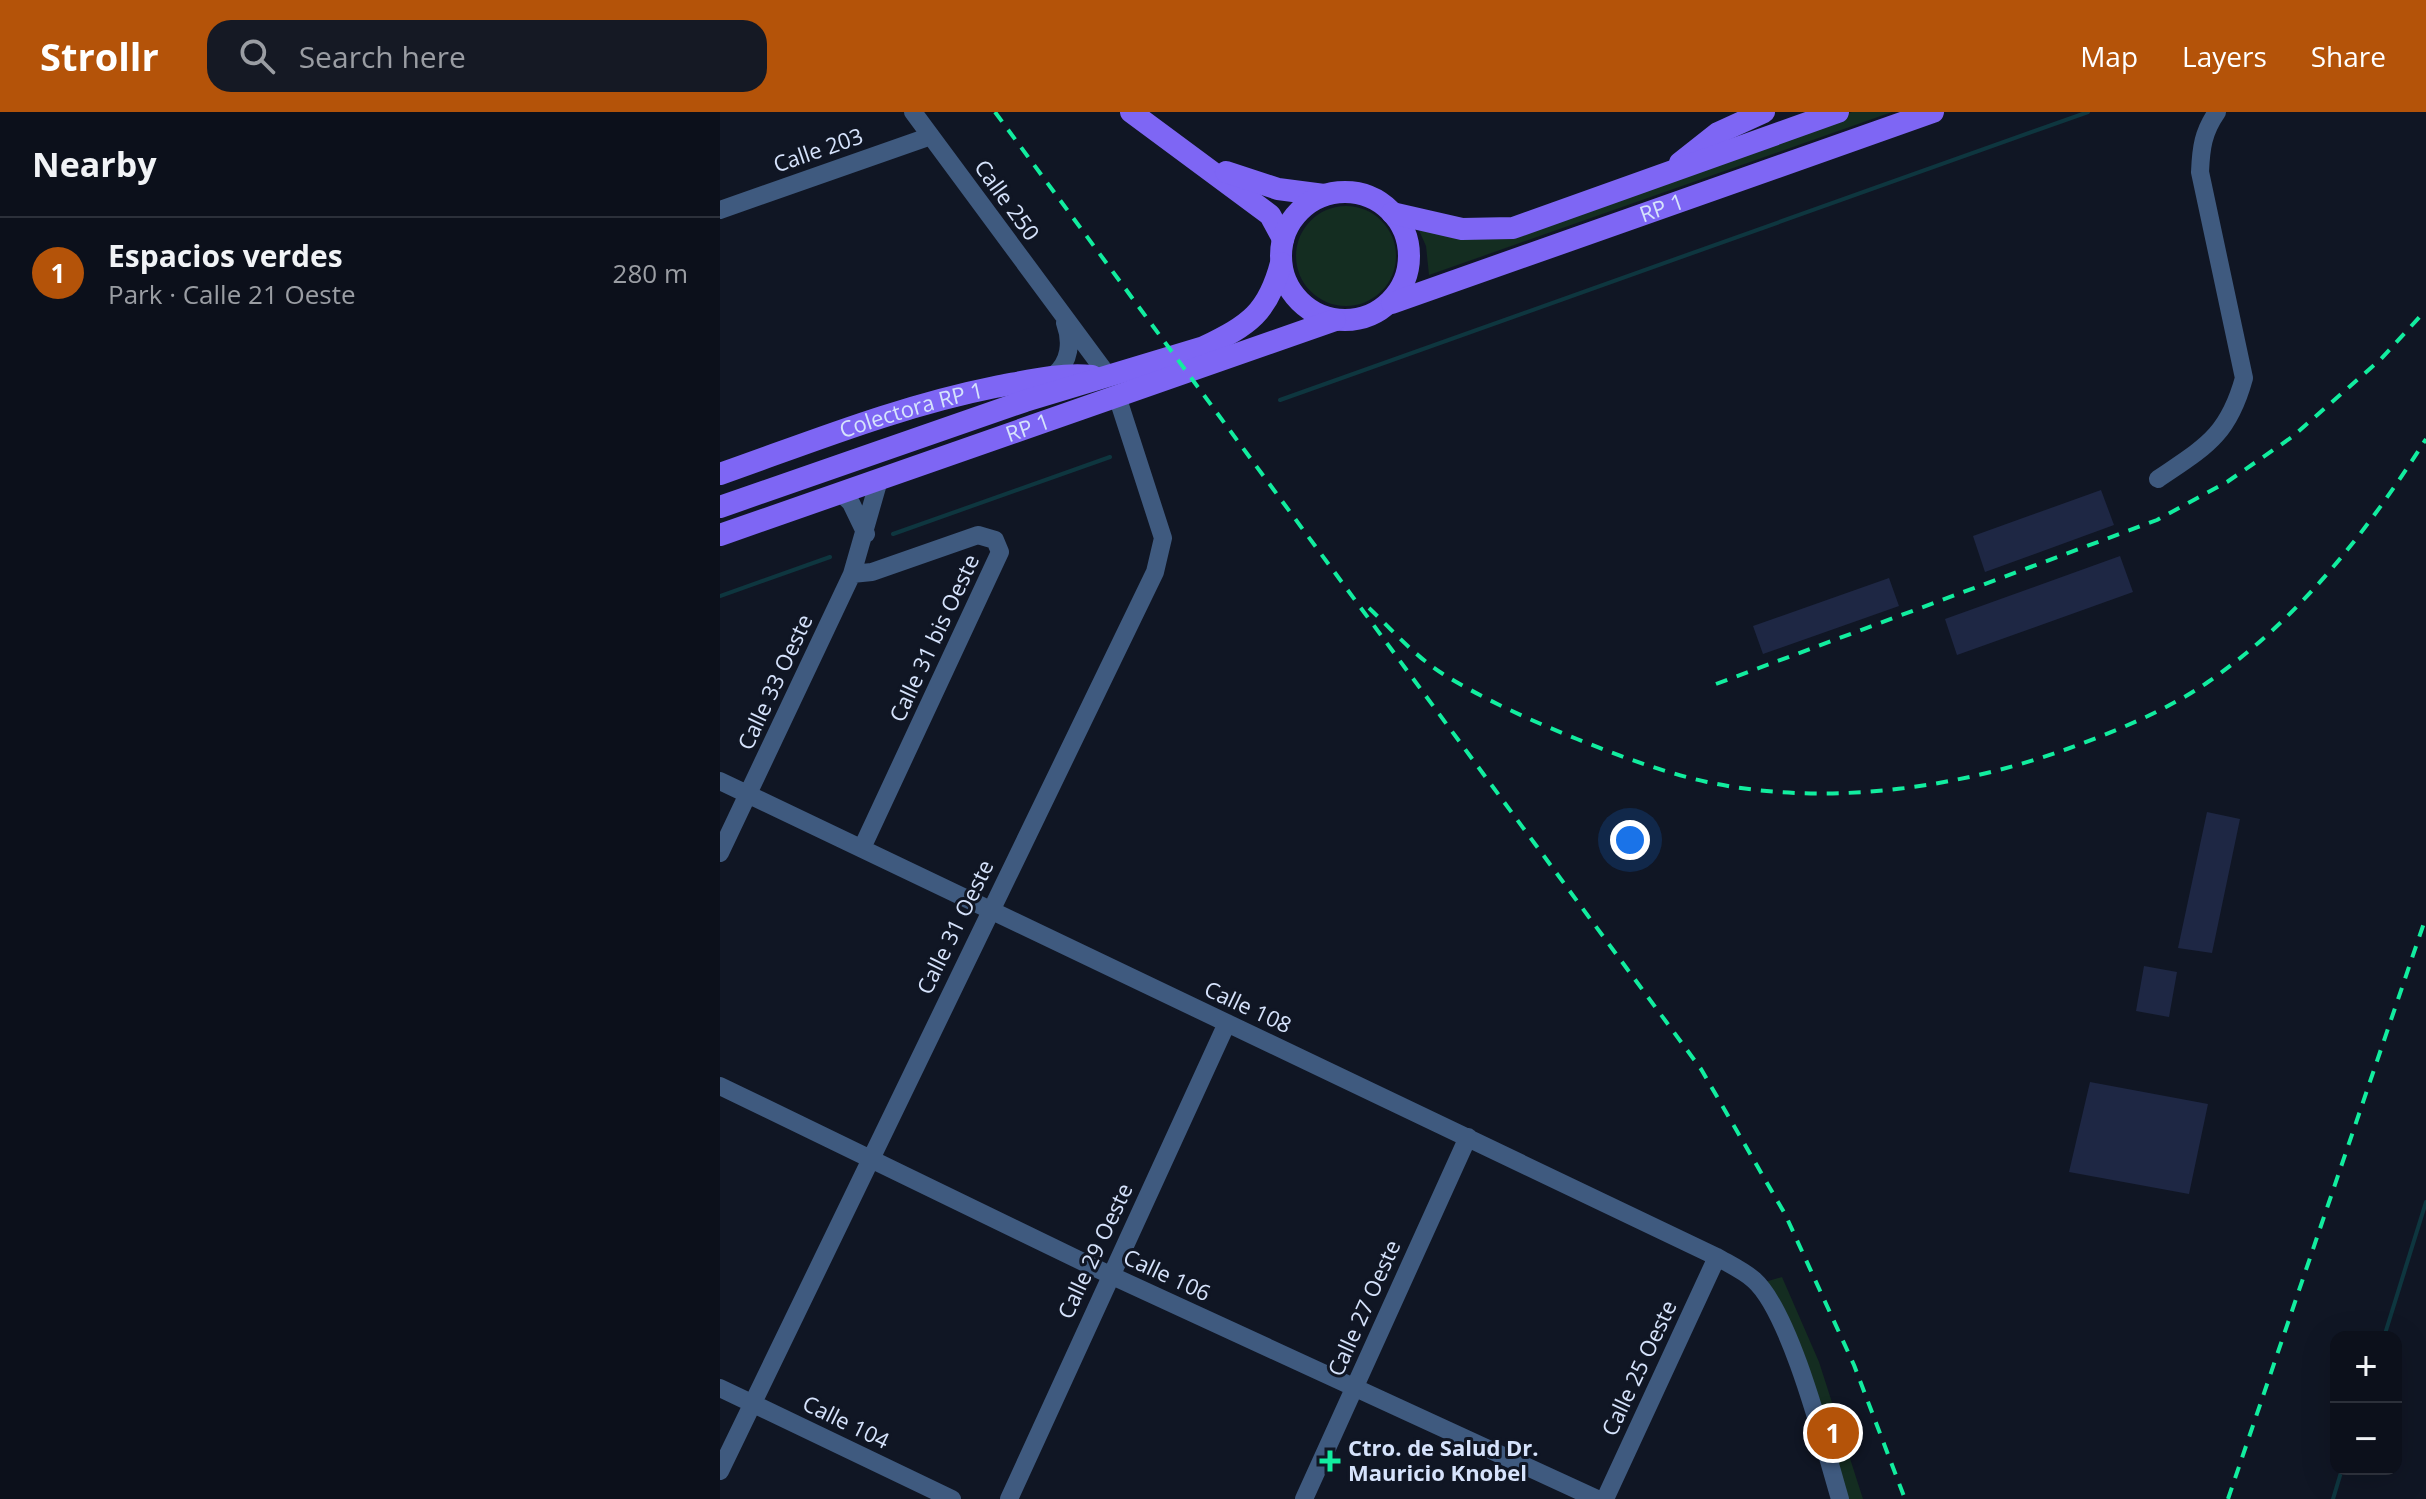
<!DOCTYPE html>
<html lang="en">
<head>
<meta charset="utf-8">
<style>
  body { margin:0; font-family:"Open Sans",sans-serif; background:#151924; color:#f1f3f6 }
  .controls { position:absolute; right:24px; bottom:24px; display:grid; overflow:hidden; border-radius:16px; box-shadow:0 8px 32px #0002 }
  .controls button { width:72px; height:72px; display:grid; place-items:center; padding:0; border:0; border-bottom:2px solid #2c303a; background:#0c101b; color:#f1f3f6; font:40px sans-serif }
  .you { position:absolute; left:910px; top:728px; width:28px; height:28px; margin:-20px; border:6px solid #fff; border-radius:50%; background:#1a73e8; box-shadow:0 0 0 12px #1a73e833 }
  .badge { display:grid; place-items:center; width:52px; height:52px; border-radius:50%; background:#b45309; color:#fff; font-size:26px; font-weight:700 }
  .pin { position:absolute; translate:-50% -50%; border:4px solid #fff; box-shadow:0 2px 8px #0006 }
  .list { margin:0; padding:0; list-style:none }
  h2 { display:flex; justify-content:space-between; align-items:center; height:104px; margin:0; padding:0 32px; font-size:34px }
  h2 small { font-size:26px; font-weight:400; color:#9a9da3 }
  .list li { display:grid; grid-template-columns:52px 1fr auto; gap:24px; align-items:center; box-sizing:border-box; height:112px; padding:0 32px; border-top:2px solid #2c303a }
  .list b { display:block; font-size:30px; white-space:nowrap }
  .list p { margin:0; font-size:26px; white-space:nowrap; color:#9a9da3 }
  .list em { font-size:26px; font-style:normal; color:#9a9da3 }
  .icon { flex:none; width:44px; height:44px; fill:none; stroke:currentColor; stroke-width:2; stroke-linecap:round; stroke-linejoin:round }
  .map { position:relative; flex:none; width:1706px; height:1387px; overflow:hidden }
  header { display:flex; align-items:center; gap:48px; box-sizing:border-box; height:112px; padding:0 40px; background:#b45309; color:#fff }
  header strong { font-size:38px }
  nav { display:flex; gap:44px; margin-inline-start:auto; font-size:28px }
  .search { width:560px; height:72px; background:#151924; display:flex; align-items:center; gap:20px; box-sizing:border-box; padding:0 28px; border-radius:24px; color:#9a9da3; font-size:30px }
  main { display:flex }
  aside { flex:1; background:#0c101b }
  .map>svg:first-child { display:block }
  .green { fill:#142d21 }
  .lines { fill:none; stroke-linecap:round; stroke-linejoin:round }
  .stream { stroke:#0e363f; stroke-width:4 }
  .building { fill:#1e2744 }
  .minor { stroke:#3f5a7f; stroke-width:18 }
  .major { stroke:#7e66f4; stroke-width:22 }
  .rail { stroke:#12ed9f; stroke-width:4; stroke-dasharray:12 10; stroke-linecap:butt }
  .poi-dot { fill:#12ed9f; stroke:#101624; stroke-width:3 }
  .labels { text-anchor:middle; stroke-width:6; stroke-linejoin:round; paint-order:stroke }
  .street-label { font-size:22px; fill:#d6e3fc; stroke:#101624 }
  .poi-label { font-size:22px; font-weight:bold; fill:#d6e3fc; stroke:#101624; text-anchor:start }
</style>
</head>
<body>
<header>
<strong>Strollr</strong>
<div class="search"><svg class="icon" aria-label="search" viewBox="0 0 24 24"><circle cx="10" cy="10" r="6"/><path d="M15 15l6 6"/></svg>Search here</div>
<nav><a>Map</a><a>Layers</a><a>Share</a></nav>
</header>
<main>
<aside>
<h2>Nearby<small></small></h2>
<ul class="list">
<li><span class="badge">1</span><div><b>Espacios verdes</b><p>Park · Calle 21 Oeste</p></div><em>280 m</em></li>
</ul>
</aside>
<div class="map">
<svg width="1706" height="1387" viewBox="0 0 1706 1387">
  <rect width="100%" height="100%" fill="#101624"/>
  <path class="green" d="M1132,0H1172L709,163L706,134L698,116L787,121Z
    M576 144a50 50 0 1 1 100 0a50 50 0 1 1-100 0Z
    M1062,1165L1099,1250L1143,1387H1125L1045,1170Z"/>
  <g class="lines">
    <path class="stream" d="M560,288L1368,0
      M173,422L390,345
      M0,484L110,445
      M1664,1225L1706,1090
      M1613,1387L1622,1357"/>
  </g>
  <path class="building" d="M1381,378L1394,413L1265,460L1253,424Z
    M1400,444L1413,480L1237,543L1225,507Z
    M1169,466L1179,494L1043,542L1033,514Z
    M1487,700L1520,707L1492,841L1458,836Z
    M1424,854L1457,860L1449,905L1416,899Z
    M1370,970L1488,992L1469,1082L1349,1060Z"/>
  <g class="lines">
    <path class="minor" d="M193,0L389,265
      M0,98L211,24
      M334,263C350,250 352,230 345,211
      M1438,367C1485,335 1508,324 1524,266L1480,60C1481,36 1483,20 1497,0
      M121,381L131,391L146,422
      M132,462L152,460L258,423L275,428L280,440L142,736
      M0,669L997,1145C1009,1152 1024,1159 1034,1168C1071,1201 1105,1337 1120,1387
      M0,741L132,462L159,368
      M0,974L390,1163L877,1387
      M0,1276L232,1387
      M0,1359L435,460L443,426L397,284
      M289,1387L507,911
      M584,1387L748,1025
      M885,1387L997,1145"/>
    <g class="major">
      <path d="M411,0L550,103L563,127"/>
      <path d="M960,51L998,21L1044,0"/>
      <path d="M506,60L558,77L604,83"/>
      <circle cx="625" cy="144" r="64"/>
      <path d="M672,101L742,117L793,116L1118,0"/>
      <path id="s1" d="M672,191L1213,0"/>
      <path id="s2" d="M0,362C91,330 180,294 275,275C308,269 338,261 372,264"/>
      <path d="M0,395L305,289L484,235C529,213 548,201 561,151"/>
      <path id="s3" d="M0,423L615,208"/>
    </g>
    <path class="rail" d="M275,0L981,957L1065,1102L1134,1253L1185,1387
      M649,496C672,518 696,545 723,562C765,588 812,609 857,627C900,644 942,660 987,670C1105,695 1235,677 1347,637C1394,620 1446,599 1488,570C1579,507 1647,420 1706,327
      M996,572L1437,408L1507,370L1572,325L1660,248L1706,198
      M1508,1387L1706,805"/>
  </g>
  <path class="poi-dot" d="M606 1337h8v8h8v8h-8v8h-8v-8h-8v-8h8z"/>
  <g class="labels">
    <g class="street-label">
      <text transform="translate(98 38) rotate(-19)" y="8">Calle 203</text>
      <text transform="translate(287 88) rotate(54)" y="8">Calle 250</text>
      <text dy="8" stroke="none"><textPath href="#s1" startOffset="286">RP 1</textPath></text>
      <text dy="8" stroke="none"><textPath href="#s2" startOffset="202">Colectora RP 1</textPath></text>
      <text dy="8" stroke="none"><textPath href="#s3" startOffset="326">RP 1</textPath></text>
      <text transform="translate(214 526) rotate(-65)" y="8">Calle 31 bis Oeste</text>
      <text transform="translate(55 570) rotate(-65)" y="8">Calle 33 Oeste</text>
      <text transform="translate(235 815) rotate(-64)" y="8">Calle 31 Oeste</text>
      <text transform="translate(528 895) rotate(25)" y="8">Calle 108</text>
      <text transform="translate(375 1139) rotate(-65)" y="8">Calle 29 Oeste</text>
      <text transform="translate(447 1163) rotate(25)" y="8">Calle 106</text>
      <text transform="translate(644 1196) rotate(-66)" y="8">Calle 27 Oeste</text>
      <text transform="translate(919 1256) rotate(-65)" y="8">Calle 25 Oeste</text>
      <text transform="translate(126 1310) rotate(26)" y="8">Calle 104</text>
    </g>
    <g class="poi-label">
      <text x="628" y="1344">Ctro. de Salud Dr.<tspan x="628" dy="25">Mauricio Knobel</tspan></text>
    </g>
  </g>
</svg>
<div class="controls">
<button>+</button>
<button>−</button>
</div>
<div class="you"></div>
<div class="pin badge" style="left:1113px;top:1321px">1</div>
</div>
</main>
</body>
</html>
